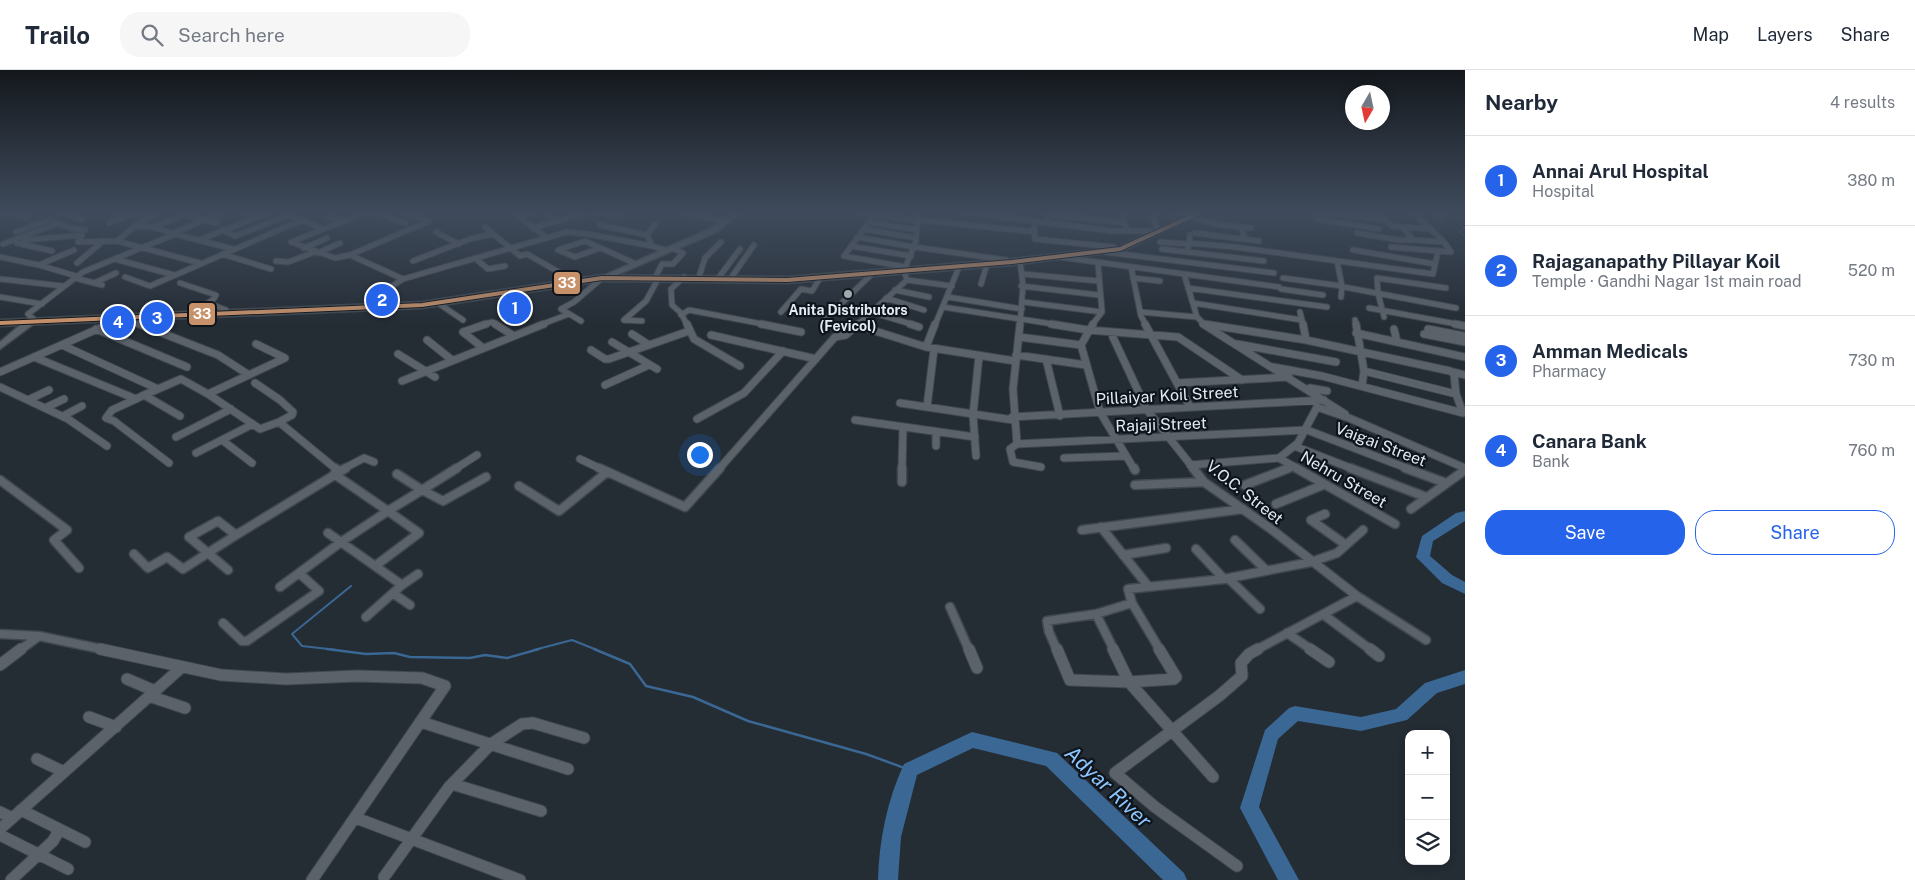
<!DOCTYPE html>
<html lang="en">
<head>
<meta charset="utf-8">
<style>
  body { margin:0; font-family:"Public Sans",sans-serif; background:#f6f6f7; color:#1f2937 }
  .controls { position:absolute; right:15px; bottom:15px; display:grid; overflow:hidden; border-radius:10px; box-shadow:0 2px 8px #0003 }
  .controls button { width:45px; height:45px; display:grid; place-items:center; padding:0; border:0; border-bottom:1px solid #e0e1e3; background:#fff; color:#1f2937; font:25px sans-serif }
  .compass { position:absolute; left:1345px; top:15px; width:45px; height:45px; border-radius:50%; background:#fff; box-shadow:0 2px 8px #0003; rotate:189deg }
  .you { position:absolute; left:699px; top:384px; width:18px; height:18px; margin:-12px; border:4px solid #fff; border-radius:50%; background:#1a73e8; box-shadow:0 0 0 8px #1a73e833 }
  .badge { display:grid; place-items:center; width:32px; height:32px; border-radius:50%; background:#2563eb; color:#fff; font-size:16px; font-weight:700 }
  .pin { position:absolute; translate:-50% -50%; border:2px solid #fff; box-shadow:0 1px 5px #0006 }
  .list { margin:0; padding:0; list-style:none }
  h2 { display:flex; justify-content:space-between; align-items:center; height:65px; margin:0; padding:0 20px; font-size:21px }
  h2 small { font-size:16px; font-weight:400; color:#747a83 }
  .list li { display:grid; grid-template-columns:32px 1fr auto; gap:15px; align-items:center; box-sizing:border-box; height:90px; padding:0 20px; border-top:1px solid #e0e1e3 }
  .list b { display:block; font-size:19px; white-space:nowrap }
  .list p { margin:0; font-size:16px; white-space:nowrap; color:#747a83 }
  .list em { font-size:16px; font-style:normal; color:#747a83 }
  .actions { display:flex; gap:10px; padding:15px 20px }
  .actions a { flex:1; padding:11px 0; border:1px solid #2563eb; border-radius:20px; text-align:center; font-size:18px; color:#2563eb }
  .actions .main { background:#2563eb; color:#fff }
  .icon { flex:none; width:28px; height:28px; fill:none; stroke:currentColor; stroke-width:2; stroke-linecap:round; stroke-linejoin:round }
  .map { position:relative; flex:none; width:1465px; height:810px; overflow:hidden }
  header { display:flex; align-items:center; gap:30px; box-sizing:border-box; height:70px; padding:0 25px; background:#fff; border-bottom:1px solid #e0e1e3 }
  header strong { font-size:24px }
  nav { display:flex; gap:28px; margin-inline-start:auto; font-size:18px }
  .search { width:350px; height:45px; background:#f6f6f7; display:flex; align-items:center; gap:12px; box-sizing:border-box; padding:0 18px; border-radius:20px; color:#747a83; font-size:19px }
  main { display:flex }
  aside { flex:1; background:#fff }
  .map>svg:first-child { display:block }
  .lines { fill:none; stroke-linecap:round; stroke-linejoin:round }
  .stream-far2 { stroke:#3a6793; stroke-width:1 }
  .stream-far1 { stroke:#3a6793; stroke-width:2 }
  .stream { stroke:#3a6793; stroke-width:2.5 }
  .river { fill:#3a6793; fill-rule:evenodd }
  .street-far3-casing { stroke:#40484e; stroke-width:7 }
  .street-far2-casing { stroke:#40484e; stroke-width:9 }
  .street-far1-casing { stroke:#40484e; stroke-width:11 }
  .street-casing { stroke:#40484e; stroke-width:13 }
  .secondary-casing { stroke:#40484e; stroke-width:3 }
  .primary-casing { stroke:#40484e; stroke-width:3 }
  .street-far3 { stroke:#5c6269; stroke-width:5 }
  .street-far2 { stroke:#5c6269; stroke-width:7 }
  .street-far1 { stroke:#5c6269; stroke-width:8 }
  .street { stroke:#5c6269; stroke-width:11 }
  .secondary { fill:#5c6269; fill-rule:evenodd }
  .primary { fill:#686564; fill-rule:evenodd }
  .bus-1-casing { stroke:#0e141a; stroke-width:6 }
  .bus-1 { stroke:#c7916a; stroke-width:4 }
  .poi-dot { fill:#a0a8b1; stroke:#0e141a; stroke-width:2 }
  .labels { text-anchor:middle; stroke-width:4.5; stroke-linejoin:round; paint-order:stroke }
  .far-poi-label { font-size:14px; font-weight:bold; fill:#e2ebf4; stroke:#0e141a }
  .street-label { font-size:16px; fill:#e2ebf4; stroke:#0e141a }
  .near-water-label { font-size:21px; font-style:italic; fill:#8dc5fc; stroke:#0e141a }
  .line-badge { stroke:#0e141a; stroke-width:2 }
  .badge-label { font-size:14px; text-anchor:middle; font-weight:bold; fill:#fff }
</style>
</head>
<body>
<header>
<strong>Trailo</strong>
<div class="search"><svg class="icon" aria-label="search" viewBox="0 0 24 24"><circle cx="10" cy="10" r="6"/><path d="M15 15l6 6"/></svg>Search here</div>
<nav><a>Map</a><a>Layers</a><a>Share</a></nav>
</header>
<main>
<div class="map">
<svg width="1465" height="810" viewBox="0 0 1465 810">
  <rect width="100%" height="100%" fill="#242c34"/>
  <g class="lines">
    <path class="stream-far2" d="M1453,142L1465,152
      M1465,158L1459,162L1465,166"/>
    <path class="stream-far1" d="M337,580L302,576L292,564L351,516
      M534,580L572,570L597,580"/>
    <path class="stream" d="M327,579L366,584L394,583L410,587L470,588L485,585L507,588L539,579
      M594,579L630,594L646,616L693,627L748,651L866,684L910,700"/>
    <path class="river" d="M1465,441V451L1433,471L1430,486L1452,505L1465,512V524L1442,513L1416,487L1422,466L1456,443Z
      M1465,600V614L1437,623L1407,650L1361,661L1298,651L1278,669L1259,737L1299,810H1278L1240,738L1265,660L1289,638L1295,636L1361,647L1396,639L1425,613Z
      M972,662L1057,683L1184,803L1187,810H1163L1046,696L973,678L917,705L901,767L898,810H878C879,771 887,730 904,694Z"/>
    <defs>
      <path id="street-far3" d="M11,142L27,148
        M60,142L82,150
        M242,142L258,147
        M367,142L291,172L335,188L350,185L429,151
        M373,142L406,153
        M402,142L429,151
        M532,142L518,146L547,168
        M544,142L557,151L587,142
        M594,142L618,145
        M680,142L725,151
        M857,142L919,151
        M965,142L1111,161H1151
        M1120,142L1126,157
        M1152,142L1157,158
        M1173,142L1188,144
        M1312,142L1317,149L1379,159
        M1322,142L1382,149
        M1376,142L1392,156L1403,157L1413,170L1444,172L1413,142
        M1434,142L1440,146
        M875,144L844,186L906,197
        M0,145L10,142
        M185,145L217,153
        M329,147L342,151
        M1190,147L1220,155L1251,158
        M148,148L161,142
        M302,150L323,159
        M919,150L1035,162
        M869,152L917,160
        M1047,152L1048,146L1053,145L1125,153
        M109,153L130,145
        M600,155L647,165L652,176L666,180
        M135,156L117,171L200,193
        M153,157L192,142
        M485,157L520,186L527,184L571,209
        M1034,157L1035,169L1114,177
        M1403,157L1431,159
        M533,158L557,151
        M864,159L916,168
        M222,160L235,166L287,146
        M16,162L49,150L70,158L85,160
        M436,162L459,174
        M174,163L223,142
        M1195,163L1242,169L1244,168L1242,157
        M1357,163L1399,170H1413
        M175,164L233,179
        M82,165L78,172L118,171
        M647,165L655,154
        M857,167L914,177
        M1243,169L1259,171
        M24,170L82,165
        M199,170L271,142
        M1160,172L1189,174
        M17,173L52,181
        M1189,173L1235,177L1433,204L1438,181
        M3,174L59,153
        M851,176L911,186
        M915,177L1006,190
        M1391,177L1451,182L1444,172
        M304,178L327,168
        M600,178L575,187L558,180L585,171L634,193
        M1188,178L1190,165
        M1162,179L1264,191
        M74,180L39,195L76,206
        M1353,180L1435,194
        M1105,182L1274,203
        M318,183L340,173
        M222,184L271,199
        M350,185L403,209
        M0,187L39,195
        M1060,187L1279,217L1281,219L1323,225
        M475,188L488,199L505,196
        M115,189L174,205
        M276,191L288,192L315,182
        M413,191L470,169L492,164
        M1337,191L1342,216L1344,217L1456,238
        M77,193L103,171
        M1131,197L1141,246L1146,255
        M905,198L916,171L918,142
        M1023,204L1099,211
        M1184,204L1197,247L1205,255
        M656,206L662,194H673L683,183L672,178
        M125,207L150,216L302,150L285,145L294,142
        M684,207L671,219L672,235L681,243L687,255
        M699,207L705,188L721,172
        M719,207L740,179
        M75,208L102,215
        M731,208L754,175
        M1133,208L1160,211
        M1283,208L1342,216L1341,227
        M0,209L63,216
        M907,210L952,216
        M94,213L116,203
        M180,213L216,225C213,233 203,234 198,241
        M981,214L987,194
        M1021,216L1099,225
        M1188,218L1327,237
        M895,220L929,227
        M0,227L42,234
        M948,227L1022,239
        M886,228L924,240
        M1023,232L1102,242
        M208,233L226,240
        M438,233L463,250
        M1193,233L1302,250
        M374,237L389,218L403,209L567,162L588,164L652,176
        M943,237L1059,255
        M1369,238L1462,255
        M781,242L801,219L812,221L820,208
        M871,242L914,255
        M1140,242L1197,247
        M1300,242L1303,255
        M681,245L689,240L768,255
        M1384,247L1378,223L1377,208L1446,218
        M32,248L28,244L83,202L175,164L153,157L135,156L148,148L114,142
        M123,248L142,255
        M624,250L646,231L658,209
        M624,250L642,251
        M824,250L872,204
        M1355,250L1356,255
        M581,251L561,239L574,232L602,208
        M1203,254L1212,255
        M106,255L123,248L126,244
        M482,255L492,252L497,255
        M540,255L569,244
        M857,255L907,210L904,201
        M935,255L959,197
        M1020,255L1023,215L1020,191
        M1092,255L1102,242L1098,193"/>
      <path id="street-far2" d="M139,254L218,285L249,305
        M495,254L514,266
        M687,254L694,269L740,296
        M761,254L801,262
        M910,254L919,257
        M1051,254L1088,260L1178,267L1242,310
        M1093,254L1081,275L1100,342L1134,399
        M1145,254L1190,337
        M1203,254L1345,344
        M1204,254L1306,270L1450,301L1454,304L1456,324L1463,343L1322,306L1273,297
        M1303,254L1306,270
        M1356,254L1364,301L1362,316
        M1455,254L1465,256
        M856,255L926,277L1015,291
        M96,259L187,297
        M1394,259L1397,272
        M1428,259L1465,266
        M1111,263L1147,340L1194,399
        M1356,263L1465,287
        M632,264L649,275
        M1424,264L1465,272
        M711,265L816,289
        M1019,267L1081,275
        M427,270L452,290
        M612,272L657,299
        M1237,274L1336,292
        M62,275L158,319L144,325L180,346
        M926,277L935,254
        M483,278L463,262L486,254
        M591,280L605,289H609L689,261
        M398,284L435,307
        M1016,285L1086,295
        M34,287L136,329L144,325
        M1046,289L1060,346
        M1364,301L1456,324
        M0,302L109,254
        M1453,302L1465,305
        M402,311L544,254
        M255,313L280,330L293,342L292,345L279,352
        M1177,313L1289,307
        M605,315L649,295
        M0,317L68,349L107,376
        M1310,318L1327,321
        M158,319L181,309L208,324L260,359L279,352L336,399
        M208,324L285,288L256,274
        M136,329L112,340L106,348L114,351L169,393
        M28,330L49,320
        M900,333L1013,350
        M927,337L934,279
        M45,338L64,329
        M63,346L82,336
        M1012,347L1324,330
        M697,349L744,323L783,281
        M855,350L975,367
        M936,362V376
        M176,367L231,339
        M222,370L252,393
        M1017,374L1307,360L1409,399
        M1017,374L1013,319L1020,254
        M1017,374L1010,379L1013,392L1041,397
        M1297,377L1353,399
        M196,383L253,354
        M976,386L973,345L979,286
        M1064,388L1126,386
        M1279,388L1298,399
        M580,389L601,399
        M1190,395L1279,388L1298,373L1317,337L1349,348L1465,398
        M343,399L364,388L374,392
        M455,399L477,385
        M719,399L835,267L846,265L858,254
        M902,399L903,357
        M1286,399L1293,396"/>
      <path id="street-far1" d="M335,398L339,401
        M457,398L422,420L443,431L486,407
        M599,398L685,437L720,398
        M902,398V412
        M1134,398L1135,400
        M1193,398L1204,412L1271,459L1357,526L1426,570
        M1296,398L1395,454
        M1350,398L1426,427
        M1405,398L1446,413
        M0,410L67,460L54,470L79,498
        M1135,415L1204,412
        M1245,415L1289,398
        M519,416L559,441L607,402
        M1276,434L1323,415
        M1411,439L1465,400
        M1325,444L1311,450L1346,475
        M1101,457L1148,516
        M1082,460L1243,439
        M328,463L375,496
        M1235,470L1266,500
        M1196,479L1224,509
        M134,484L148,498L167,487L183,499L236,465
        M1123,485L1166,478
        M228,500L189,467L218,451L236,465L346,398
        M1229,509L1260,539
        M402,515L418,504
        M280,517L341,472L388,441L334,404
        M394,524L410,535
        M1132,533L1160,580
        M1132,533L1128,519L1224,509L1311,492L1337,483L1363,460
        M950,537L969,580
        M1096,544L1114,580
        M1324,545L1371,580
        M366,547L402,515L375,496L419,463L388,441L422,420L397,404
        M223,553L242,571H247L319,521L299,503
        M1287,563L1312,580
        M0,564L39,566L20,580
        M39,566L106,580
        M1057,580L1049,562L1047,551L1096,544L1132,533
        M1256,580L1357,526"/>
      <path id="street" d="M100,579L221,605L286,609L357,606L422,608L445,616L312,810
        M969,579L977,598
        M1057,579L1070,610L1129,612L1174,609L1176,607L1159,579
        M1113,579L1129,612L1213,707
        M1310,579L1329,592
        M1370,579L1379,586
        M0,595L21,579
        M127,609L155,621
        M149,626L185,638
        M89,647L116,657
        M421,652L568,699
        M37,689L64,702
        M452,714L541,741
        M21,740L85,772
        M0,742L12,748
        M356,748L520,810
        M0,759L182,597
        M0,765L68,799
        M1237,796L1155,737L1115,703L1219,626L1242,606L1241,593L1249,584L1258,579
        M384,807L449,717L491,674L522,654L533,653L584,668
        M11,810L53,771L57,764V759"/>
      <path id="secondary" d="M734,142H741L717,162L605,210L598,208L711,158Z
        M32,245L36,248L35,253L0,279V272Z"/>
      <path id="primary" d="M1195,142H1205L1123,181L1012,195L787,213L602,211L422,238L0,256V250L422,232L602,205L787,207L1012,189L1118,177Z"/>
    </defs>
    <use href="#street-far3" class="street-far3-casing"/>
    <use href="#street-far2" class="street-far2-casing"/>
    <use href="#street-far1" class="street-far1-casing"/>
    <use href="#street" class="street-casing"/>
    <use href="#secondary" class="secondary-casing"/>
    <use href="#primary" class="primary-casing"/>
    <use href="#street-far3" class="street-far3"/>
    <use href="#street-far2" class="street-far2"/>
    <use href="#street-far1" class="street-far1"/>
    <use href="#street" class="street"/>
    <use href="#secondary" class="secondary"/>
    <use href="#primary" class="primary"/>
    <defs>
      <path id="bus-1" d="M0,253L422,235L602,208L787,210L1012,192L1120,179L1201,142"/>
    </defs>
    <use href="#bus-1" class="bus-1-casing"/>
    <use href="#bus-1" class="bus-1"/>
  </g>
  <linearGradient id="sky" x2="0" y2="1"><stop stop-color="#14181d"/><stop offset="0.56" stop-color="#3f4b5c"/><stop offset="1" stop-color="#3f4b5c" stop-opacity="0"/></linearGradient>
  <rect width="1465" height="255" fill="url(#sky)"/>
  <circle class="poi-dot" cx="848" cy="224" r="5"/>
  <g class="labels">
    <g class="far-poi-label">
      <text x="848" y="245">Anita Distributors<tspan x="848" dy="16">(Fevicol)</tspan></text>
    </g>
    <g class="street-label">
      <text transform="translate(1167 325) rotate(-3)" y="6">Pillaiyar Koil Street</text>
      <text transform="translate(1161 354) rotate(-2)" y="6">Rajaji Street</text>
      <text transform="translate(1381 374) rotate(21)" y="6">Vaigai Street</text>
      <text transform="translate(1344 409) rotate(30)" y="6">Nehru Street</text>
      <text transform="translate(1245 422) rotate(38)" y="6">V.O.C. Street</text>
    </g>
    <g class="near-water-label">
      <text transform="translate(1108 717) rotate(43)" y="7">Adyar River</text>
    </g>
  </g>
  <g class="line-badge">
    <rect x="553" y="201" width="28" height="24" rx="5" fill="#c7916a"/>
    <rect x="188" y="232" width="28" height="24" rx="5" fill="#c7916a"/>
  </g>
  <g class="badge-label">
    <text x="567" y="218">33</text>
    <text x="202" y="249">33</text>
  </g>
</svg>
<div class="controls">
<button>+</button>
<button>−</button>
<button><svg class="icon" aria-label="layers" viewBox="0 0 24 24"><path d="M12 4l9 5-9 5-9-5zM3 14l9 5 9-5"/></svg></button>
</div>
<svg class="compass" viewBox="-18 -18 36 36"><path d="M0-13l5 13h-10z" fill="#e53935"/><path d="M0 13l5-13h-10z" fill="#747a83"/></svg>
<div class="you"></div>
<div class="pin badge" style="left:515px;top:238px">1</div>
<div class="pin badge" style="left:382px;top:230px">2</div>
<div class="pin badge" style="left:157px;top:248px">3</div>
<div class="pin badge" style="left:118px;top:252px">4</div>
</div>
<aside>
<h2>Nearby<small>4 results</small></h2>
<ul class="list">
<li><span class="badge">1</span><div><b>Annai Arul Hospital</b><p>Hospital</p></div><em>380 m</em></li>
<li><span class="badge">2</span><div><b>Rajaganapathy Pillayar Koil</b><p>Temple · Gandhi Nagar 1st main road</p></div><em>520 m</em></li>
<li><span class="badge">3</span><div><b>Amman Medicals</b><p>Pharmacy</p></div><em>730 m</em></li>
<li><span class="badge">4</span><div><b>Canara Bank</b><p>Bank</p></div><em>760 m</em></li>
</ul>
<div class="actions"><a class="main">Save</a><a>Share</a></div>
</aside>
</main>
</body>
</html>
